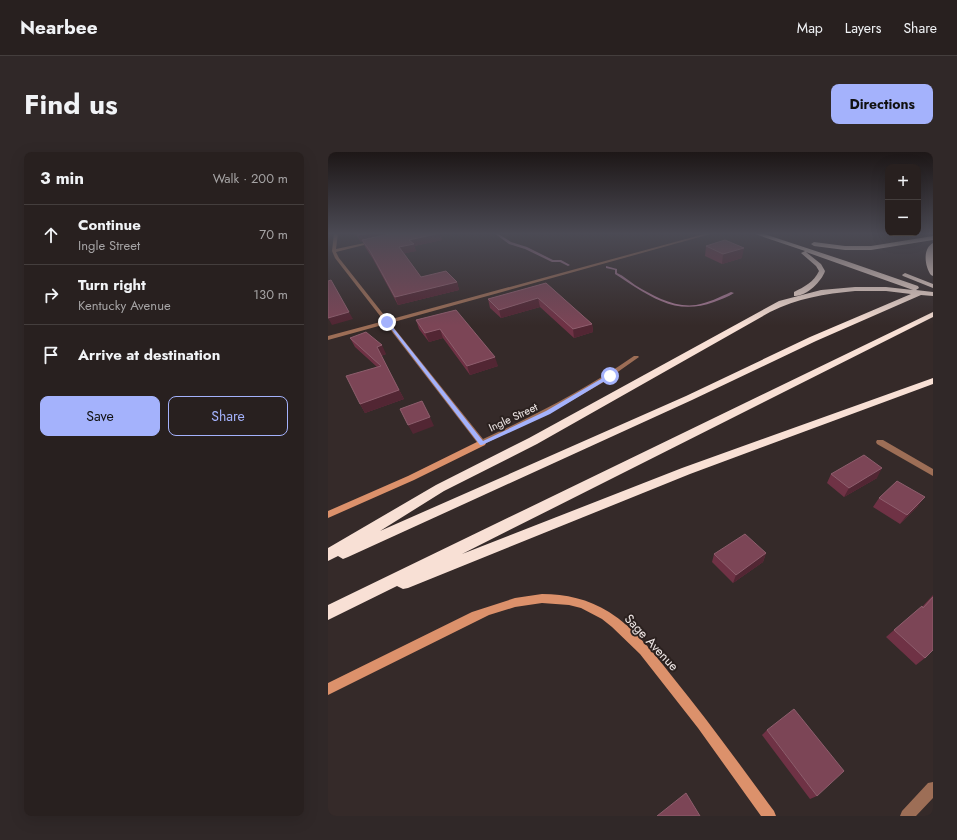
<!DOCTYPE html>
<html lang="en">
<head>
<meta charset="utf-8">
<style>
  body { margin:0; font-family:Jost,sans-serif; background:#302828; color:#f1f3f6 }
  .controls { position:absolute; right:12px; top:12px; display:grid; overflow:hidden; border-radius:8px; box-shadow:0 4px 16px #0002 }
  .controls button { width:36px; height:36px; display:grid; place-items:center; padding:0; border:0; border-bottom:1px solid #443e3d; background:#28201f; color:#f1f3f6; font:20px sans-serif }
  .stop { position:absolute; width:12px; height:12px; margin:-9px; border:3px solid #a4b2fc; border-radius:50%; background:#fff }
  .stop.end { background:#a4b2fc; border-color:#fff; box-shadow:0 1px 4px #0008 }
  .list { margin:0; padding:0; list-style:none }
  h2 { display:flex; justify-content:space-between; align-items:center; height:52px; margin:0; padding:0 16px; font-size:17px }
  h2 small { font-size:13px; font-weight:400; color:#a5a3a4 }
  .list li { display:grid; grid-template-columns:26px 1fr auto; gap:12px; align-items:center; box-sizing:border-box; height:60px; padding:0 16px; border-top:1px solid #443e3d }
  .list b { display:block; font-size:15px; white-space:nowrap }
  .list p { margin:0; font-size:13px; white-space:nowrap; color:#a5a3a4 }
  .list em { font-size:13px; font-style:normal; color:#a5a3a4 }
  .actions { display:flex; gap:8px; padding:12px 16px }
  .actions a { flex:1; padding:9px 0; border:1px solid #a4b2fc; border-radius:8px; text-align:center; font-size:14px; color:#a4b2fc }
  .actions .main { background:#a4b2fc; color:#111 }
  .icon { flex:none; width:22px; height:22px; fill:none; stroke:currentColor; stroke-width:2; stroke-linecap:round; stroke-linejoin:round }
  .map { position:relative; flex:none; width:605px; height:664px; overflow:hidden; border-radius:8px }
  header { display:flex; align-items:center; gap:24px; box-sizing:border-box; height:56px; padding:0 20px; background:#28201f; border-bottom:1px solid #443e3d }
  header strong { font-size:19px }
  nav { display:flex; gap:22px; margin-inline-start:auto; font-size:14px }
  .intro { display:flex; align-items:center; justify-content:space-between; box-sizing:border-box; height:96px; padding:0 24px }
  h1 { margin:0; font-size:28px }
  .button { padding:10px 18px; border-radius:8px; background:#a4b2fc; color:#111; font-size:14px; font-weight:700 }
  main { display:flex; gap:24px; padding:0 24px }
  aside { flex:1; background:#28201f; border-radius:8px; box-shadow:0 4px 16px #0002 }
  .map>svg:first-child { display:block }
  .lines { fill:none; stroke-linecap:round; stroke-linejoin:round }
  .stream { fill:#a0758f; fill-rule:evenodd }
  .street { fill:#9d6e56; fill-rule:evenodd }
  .secondary { fill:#dc916b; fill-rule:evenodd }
  .highway { fill:#f8e0d5; fill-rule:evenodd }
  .wall { fill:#6f3245 }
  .shaded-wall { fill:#522633 }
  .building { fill:#7c4556; stroke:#8e5e6d }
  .route { fill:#a4b2fc }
  .labels { text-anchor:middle; stroke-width:4; stroke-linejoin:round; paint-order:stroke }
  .street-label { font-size:11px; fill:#efe7e6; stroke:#2b211f }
  .near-street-label { font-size:13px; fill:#efe7e6; stroke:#2b211f }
</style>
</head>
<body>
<header>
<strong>Nearbee</strong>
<nav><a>Map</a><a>Layers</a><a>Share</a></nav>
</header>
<div class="intro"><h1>Find us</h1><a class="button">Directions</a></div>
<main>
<aside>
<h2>3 min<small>Walk · 200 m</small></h2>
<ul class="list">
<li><svg class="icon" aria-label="ahead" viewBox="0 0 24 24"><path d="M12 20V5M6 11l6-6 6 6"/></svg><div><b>Continue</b><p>Ingle Street</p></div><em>70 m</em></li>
<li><svg class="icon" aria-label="right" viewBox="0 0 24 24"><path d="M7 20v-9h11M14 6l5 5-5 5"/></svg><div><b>Turn right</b><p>Kentucky Avenue</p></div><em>130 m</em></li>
<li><svg class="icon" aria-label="arrive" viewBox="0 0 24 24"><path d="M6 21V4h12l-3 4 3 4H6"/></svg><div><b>Arrive at destination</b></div></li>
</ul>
<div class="actions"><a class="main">Save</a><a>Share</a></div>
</aside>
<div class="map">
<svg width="605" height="664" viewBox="0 0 605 664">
  <rect width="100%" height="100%" fill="#352a29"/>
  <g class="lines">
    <path class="stream" d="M166,81H169L183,90L199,95L225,108H233L242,113L240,114L232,110H224L197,97L181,92Z
      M278,114L289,117V121C296,124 301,129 307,133C325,144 347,156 368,153C380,151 392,145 403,140L406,141C400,145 393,147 386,150C355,161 334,152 307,135C300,131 294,126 287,122V118L278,116Z"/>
    <path class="street" d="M6,81H10L8,97L46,89L48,90L8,100L11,106L60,168L380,81H386L62,171L155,287C208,263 258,237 306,204H310L311,205L274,231L236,253L154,293H151L58,172L0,188V184L56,169L7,106L4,99Z
      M549,288H555L605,317V324L549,292L548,290Z
      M605,630V646L588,664H572L574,659L600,631Z"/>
    <path class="secondary" d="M151,289H157L158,291L157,293L86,328L0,366V359L80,324Z
      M214,442C238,442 260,447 281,460C306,476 325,500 343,523C379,567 412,613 446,659L448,664H433L370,576L312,502L284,475L274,467L253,456L241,453L214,451L187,455L161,463L0,543V531L144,460L187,446Z"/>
    <path class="highway" d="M424,81H433L518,109L590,134L591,136L588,138L605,140V144L593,143L488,189L364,248L20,405L15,407L10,404L0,409V396L108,333L201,286L451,149L493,138L527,135H558L585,138L478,100L493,112L497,119C494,129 478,145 466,144V140C476,135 486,130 491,119L488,114L473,101L477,99ZM527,139H558L583,142L482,185L358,244L52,379L116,339L209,292L442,160C470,146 496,142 527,139Z
      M605,84V88L543,98H517L486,94L483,92L486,90L517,94H543Z
      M605,91V124L603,123C597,115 594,97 605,91Z
      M577,121L605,132V136L575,124L574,123Z
      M605,160V165L134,402L354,316L605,226V232L362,322L80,436L75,437L69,434L0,468V453Z"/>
  </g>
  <path class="wall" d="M27,81H111L114,88L86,94L88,99L76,101L93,125L129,130L131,138L70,153L45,107L37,95L35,90H33Z
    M378,94L414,106L394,112L377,104Z
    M218,131L264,172L265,180L246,186L212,155L173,166L162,156L160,147Z
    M128,158L170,214L142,223L115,186L101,190L91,177L88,168Z
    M22,186L58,202L53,204L76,247L37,261L32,252L49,215L27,195Z
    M503,322L549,326L516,345L499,331Z
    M551,346L590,354L572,372L545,355Z
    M438,401L435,410L405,431L384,410L386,402Z
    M605,443V498L597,506L588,513L558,485L566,478L594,455Z
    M439,578L489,644L482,647L434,583Z"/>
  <path class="shaded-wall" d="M42,81H78L34,88L35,90H33L30,83Z
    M112,81L114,88L86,94L88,99L74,102L71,95L81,88Z
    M416,96L414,106L394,112L395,102Z
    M129,130L131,138L70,153L67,145Z
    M210,146L212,155L173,166L171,158Z
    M21,160L25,167L4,173L0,166Z
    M264,172L265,180L246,186L245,177Z
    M112,177L115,186L101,190L97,181Z
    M54,193L58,202L53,204L49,195Z
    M167,205L170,214L142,223L139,214Z
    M71,238L76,247L37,261L32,252Z
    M102,265L106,274L85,282L80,273Z
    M554,316L549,326L516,345L521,336Z
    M597,345L590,354L572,372L579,363Z
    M438,401L435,410L405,431L408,423Z"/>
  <path class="building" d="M29,81H42L30,83Z
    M66,81H112L81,88L86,92L71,95L93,125L118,119L129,130L67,145L42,99L34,88Z
    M397,88L416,96L395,102L378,94Z
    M3,128L21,160L0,166V129Z
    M218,131L264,172L245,177L210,146L171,158L160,147Z
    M128,158L167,205L139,214L112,177L97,181L88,168Z
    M38,180L54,193L49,195L71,238L32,252L18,224L53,214L22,186Z
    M94,249L102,265L80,273L72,257Z
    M536,303L554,316L521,336L503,322Z
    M569,329L597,345L579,363L551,346Z
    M417,382L438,401L408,423L386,402Z
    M605,445V498L597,506L566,478L594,454L595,456Z
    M466,557L516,619L489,644L439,578Z
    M358,641L372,664H329Z"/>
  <linearGradient id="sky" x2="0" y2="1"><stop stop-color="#1d1717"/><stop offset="0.47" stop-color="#4b4a54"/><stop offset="1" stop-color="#4b4a54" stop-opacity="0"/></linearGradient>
  <rect width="605" height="174" fill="url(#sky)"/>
  <path class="route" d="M57,169H60L155,289L218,259L280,223L285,224L222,262L154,293H152Z"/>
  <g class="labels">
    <g class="street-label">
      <text transform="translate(185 265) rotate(-25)" y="4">Ingle Street</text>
    </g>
    <g class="near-street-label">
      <text transform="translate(324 490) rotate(47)" y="5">Sage Avenue</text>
    </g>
  </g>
</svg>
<div class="controls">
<button>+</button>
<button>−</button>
</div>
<div class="stop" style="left:282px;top:224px"></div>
<div class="stop end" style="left:59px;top:170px"></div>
</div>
</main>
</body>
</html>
